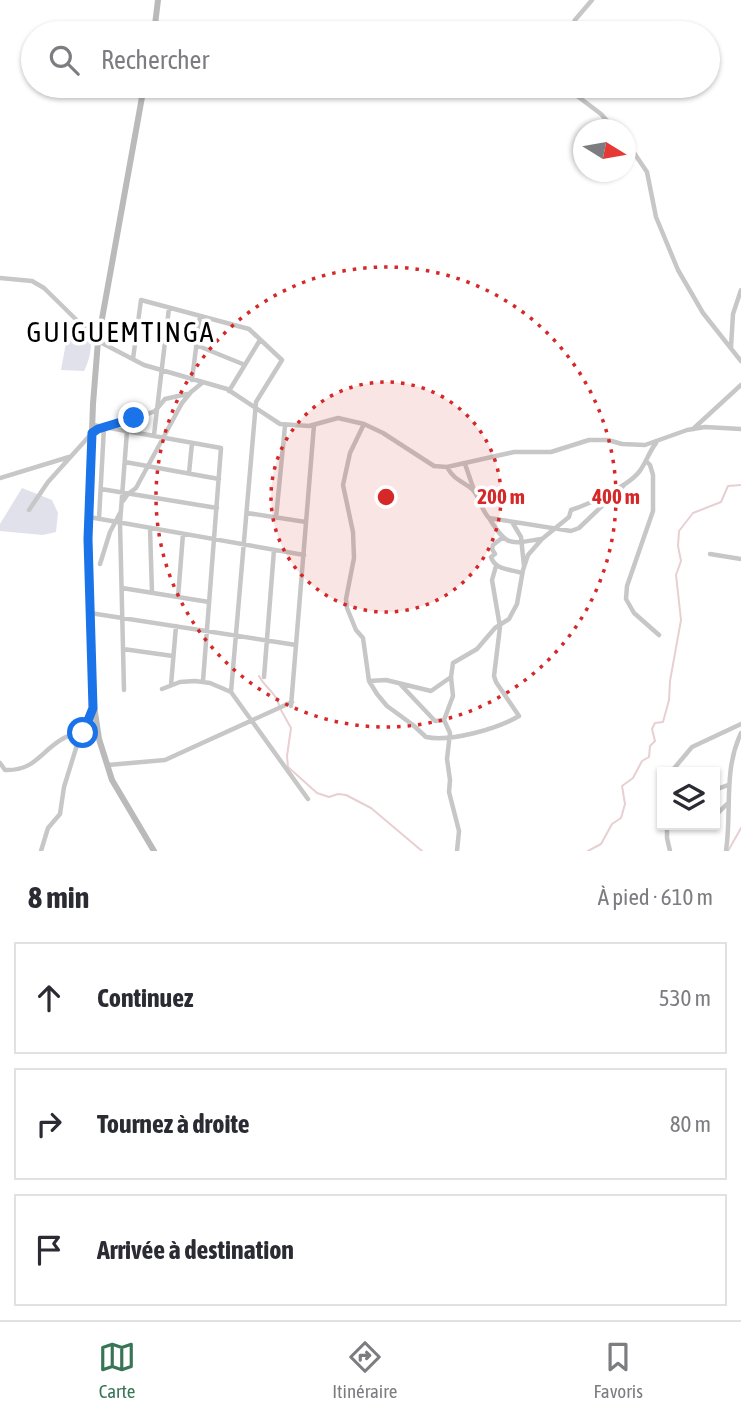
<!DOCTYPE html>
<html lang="fr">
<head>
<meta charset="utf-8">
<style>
  body { margin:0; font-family:"Asap Condensed",sans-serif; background:#f7f7f7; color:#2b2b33 }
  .controls { position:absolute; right:21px; bottom:21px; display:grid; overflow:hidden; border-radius:0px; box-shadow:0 2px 5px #0004 }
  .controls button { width:63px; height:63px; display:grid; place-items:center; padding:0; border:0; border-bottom:2px solid #e1e1e2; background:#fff; color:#2b2b33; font:35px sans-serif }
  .compass { position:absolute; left:573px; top:119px; width:63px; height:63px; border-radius:50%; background:#fff; box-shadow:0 2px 5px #0004; rotate:101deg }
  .stop { position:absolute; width:21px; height:21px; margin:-16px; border:5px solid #1a73e8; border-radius:50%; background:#fff }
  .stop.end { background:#1a73e8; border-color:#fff; box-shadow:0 2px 7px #0008 }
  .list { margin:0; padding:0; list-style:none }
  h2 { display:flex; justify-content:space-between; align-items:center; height:91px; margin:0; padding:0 28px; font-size:30px }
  h2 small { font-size:23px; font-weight:400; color:#7c7c81 }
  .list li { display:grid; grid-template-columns:46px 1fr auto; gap:21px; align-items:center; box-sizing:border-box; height:112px; margin:0 14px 14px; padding:0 14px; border:2px solid #e1e1e2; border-radius:0px }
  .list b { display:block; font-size:26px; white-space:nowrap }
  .list em { font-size:23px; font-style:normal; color:#7c7c81 }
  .icon { flex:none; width:38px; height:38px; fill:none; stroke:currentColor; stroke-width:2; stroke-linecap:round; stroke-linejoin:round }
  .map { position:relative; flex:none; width:741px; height:851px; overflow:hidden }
  .search { position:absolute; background:#fff; box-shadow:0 2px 5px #0004; left:21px; right:21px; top:21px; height:77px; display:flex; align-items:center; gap:18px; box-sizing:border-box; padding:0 24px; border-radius:38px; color:#7c7c81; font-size:26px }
  .sheet { height:469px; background:#fff }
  nav { display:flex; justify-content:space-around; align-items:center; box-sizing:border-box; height:98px; border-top:2px solid #e1e1e2; background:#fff; font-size:19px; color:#7c7c81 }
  nav a { display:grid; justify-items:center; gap:4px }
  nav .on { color:#387555 }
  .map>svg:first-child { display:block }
  .green { fill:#e0e1eb }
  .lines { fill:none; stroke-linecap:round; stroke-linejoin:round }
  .stream { stroke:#e8cfd2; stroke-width:2 }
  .street { stroke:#c7c7c7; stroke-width:4.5 }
  .secondary { stroke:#bababa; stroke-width:6 }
  .route { stroke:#1a73e8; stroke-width:9 }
  .ring { fill:none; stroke:#d62828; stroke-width:3.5; stroke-dasharray:3.5 7 }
  .labels { text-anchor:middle; stroke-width:7; stroke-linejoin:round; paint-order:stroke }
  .quarter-label { font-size:28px; letter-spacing:2px; fill:#000; stroke:#fff }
  .centre { fill:#d62828; stroke:#fff; stroke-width:3.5 }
  .ring-label { font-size:21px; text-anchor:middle; font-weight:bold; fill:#d62828; stroke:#fff; stroke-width:7; stroke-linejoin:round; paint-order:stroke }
</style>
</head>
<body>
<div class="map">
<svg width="741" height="851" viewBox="0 0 741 851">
  <rect width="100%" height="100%" fill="#fff"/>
  <path class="green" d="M68,332H89C93,345 90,359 84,371L61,370Z
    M22,488L52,500L58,513L56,532L43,535L0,531V524Z"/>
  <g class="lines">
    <path class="stream" d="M259,676C265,688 276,692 279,705
      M281,710L291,728L287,756L288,767L317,793L329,797L338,794L346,795L371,808L422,851
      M588,851L601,844L612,824L621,818L625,804L622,786L633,778L642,761L649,757L650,746L655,741L652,729L655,723L663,722L669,700L670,681L681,620L676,575L681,561L678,546L679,531L693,513L721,502L728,486L741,485
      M728,851L741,828"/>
    <path class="street" d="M569,33L575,20L592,0
      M564,86L601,114L615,130
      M626,141L647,172L656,217L678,270L703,313L741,361
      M0,278L32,281L44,288L98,341L144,365L227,389L280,424L309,426L338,418L364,424L383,433L434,466L447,467L514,452H551L589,440H608L622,444L645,445L687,430L705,427L741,429
      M196,345L245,365
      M731,347L733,314L741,290
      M133,359L141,300L249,329L282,360L256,402L231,692
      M192,380L200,316
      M229,391L260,340
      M364,424L350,453L343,485L353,532L354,558L346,599L347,608L356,630L363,638L369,681L377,694L387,706L413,725L426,737C451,742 497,729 519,716L496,682L494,676L500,627L492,580L496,566
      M93,425L221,448L203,681
      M693,429L741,385
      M154,435L169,308
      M646,461L650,465L653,475V511L627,586L626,599L634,613L659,635
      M125,462L219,479
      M465,464L474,490
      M447,467C454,480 462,481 472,489C479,495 481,510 489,518L571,531L579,528L625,484
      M189,473L192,443
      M0,478L69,457
      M101,489L217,508
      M123,501L128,494L136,488L182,403L191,392L202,383
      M29,510L48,482L92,433L113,424L145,415L155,411L165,399L187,394
      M247,513L306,522
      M89,517L304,555
      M276,518L285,426
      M489,518C507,547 509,544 541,539
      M99,519L104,427
      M512,522L521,537L524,566
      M150,528L152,593
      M502,538L493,545L492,549L495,554L491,557C495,570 510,569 522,573
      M710,554L741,559
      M100,564L110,532L120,513
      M122,588L209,602
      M178,597L183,534
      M90,613L296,645
      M123,649L173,656
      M264,677L274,550
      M369,681L386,680L431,691L451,677
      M171,685L176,626
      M401,685L435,721L444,720
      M162,689L180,682L195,681L210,683L231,692L308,799
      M124,690L120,523L127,431
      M291,706L314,425
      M0,763L5,770C36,771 40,751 64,738C73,733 86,732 97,729
      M108,765L165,760L292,702
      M671,772L692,747L741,724
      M715,790L728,785
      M715,816L727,804
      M667,825V838L670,851
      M41,851L48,828L60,814L64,787L77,745L93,709
      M457,851L459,831L449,792L450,780L447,759L450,733L444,720L453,696L451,677L453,663L477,649L495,628L509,619L517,604L523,570L528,555L542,539L569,517L571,510C589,504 627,487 639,472C646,463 649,452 656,443
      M726,851C732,811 723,771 741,733"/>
    <path class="secondary" d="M154,33L158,0
      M144,86L98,341L93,404L88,539L93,699L99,739L112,780L154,851"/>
  </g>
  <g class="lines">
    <path class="route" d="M83,733L93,708L88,539L92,433L98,429L134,418"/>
  </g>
  <circle cx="386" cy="497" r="115" fill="#d62828" fill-opacity=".12"/>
  <g class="ring">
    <circle cx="386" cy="497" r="115"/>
    <circle cx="386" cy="497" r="230"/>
  </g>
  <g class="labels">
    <g class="quarter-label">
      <text x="121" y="342">GUIGUEMTINGA</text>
    </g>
  </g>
  <circle cx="386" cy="497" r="10" class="centre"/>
  <g class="ring-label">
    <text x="501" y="504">200 m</text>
    <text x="616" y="504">400 m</text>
  </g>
</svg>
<div class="controls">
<button><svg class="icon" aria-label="layers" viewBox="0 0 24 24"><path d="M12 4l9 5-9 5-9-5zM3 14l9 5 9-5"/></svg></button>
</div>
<svg class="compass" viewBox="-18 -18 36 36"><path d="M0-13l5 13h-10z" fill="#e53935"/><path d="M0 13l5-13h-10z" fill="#7c7c81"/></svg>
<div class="stop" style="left:83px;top:733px"></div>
<div class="stop end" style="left:134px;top:418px"></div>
<div class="search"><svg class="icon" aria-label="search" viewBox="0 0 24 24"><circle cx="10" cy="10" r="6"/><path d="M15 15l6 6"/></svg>Rechercher</div>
</div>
<section class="sheet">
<h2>8 min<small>À pied · 610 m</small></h2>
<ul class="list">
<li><svg class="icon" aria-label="ahead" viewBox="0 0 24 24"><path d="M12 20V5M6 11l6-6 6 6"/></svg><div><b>Continuez</b></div><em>530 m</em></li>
<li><svg class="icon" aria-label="right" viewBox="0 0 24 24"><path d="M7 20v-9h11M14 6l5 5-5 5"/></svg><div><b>Tournez à droite</b></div><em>80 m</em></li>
<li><svg class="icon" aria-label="arrive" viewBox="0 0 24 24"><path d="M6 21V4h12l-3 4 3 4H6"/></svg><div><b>Arrivée à destination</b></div></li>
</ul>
</section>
<nav>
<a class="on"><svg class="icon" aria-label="map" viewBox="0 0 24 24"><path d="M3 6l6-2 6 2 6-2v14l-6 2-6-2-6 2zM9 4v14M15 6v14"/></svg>Carte</a>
<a><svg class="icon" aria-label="directions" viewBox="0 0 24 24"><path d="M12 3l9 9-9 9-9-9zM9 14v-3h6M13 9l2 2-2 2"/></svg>Itinéraire</a>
<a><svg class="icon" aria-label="saved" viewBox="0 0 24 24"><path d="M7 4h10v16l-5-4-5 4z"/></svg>Favoris</a>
</nav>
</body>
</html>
